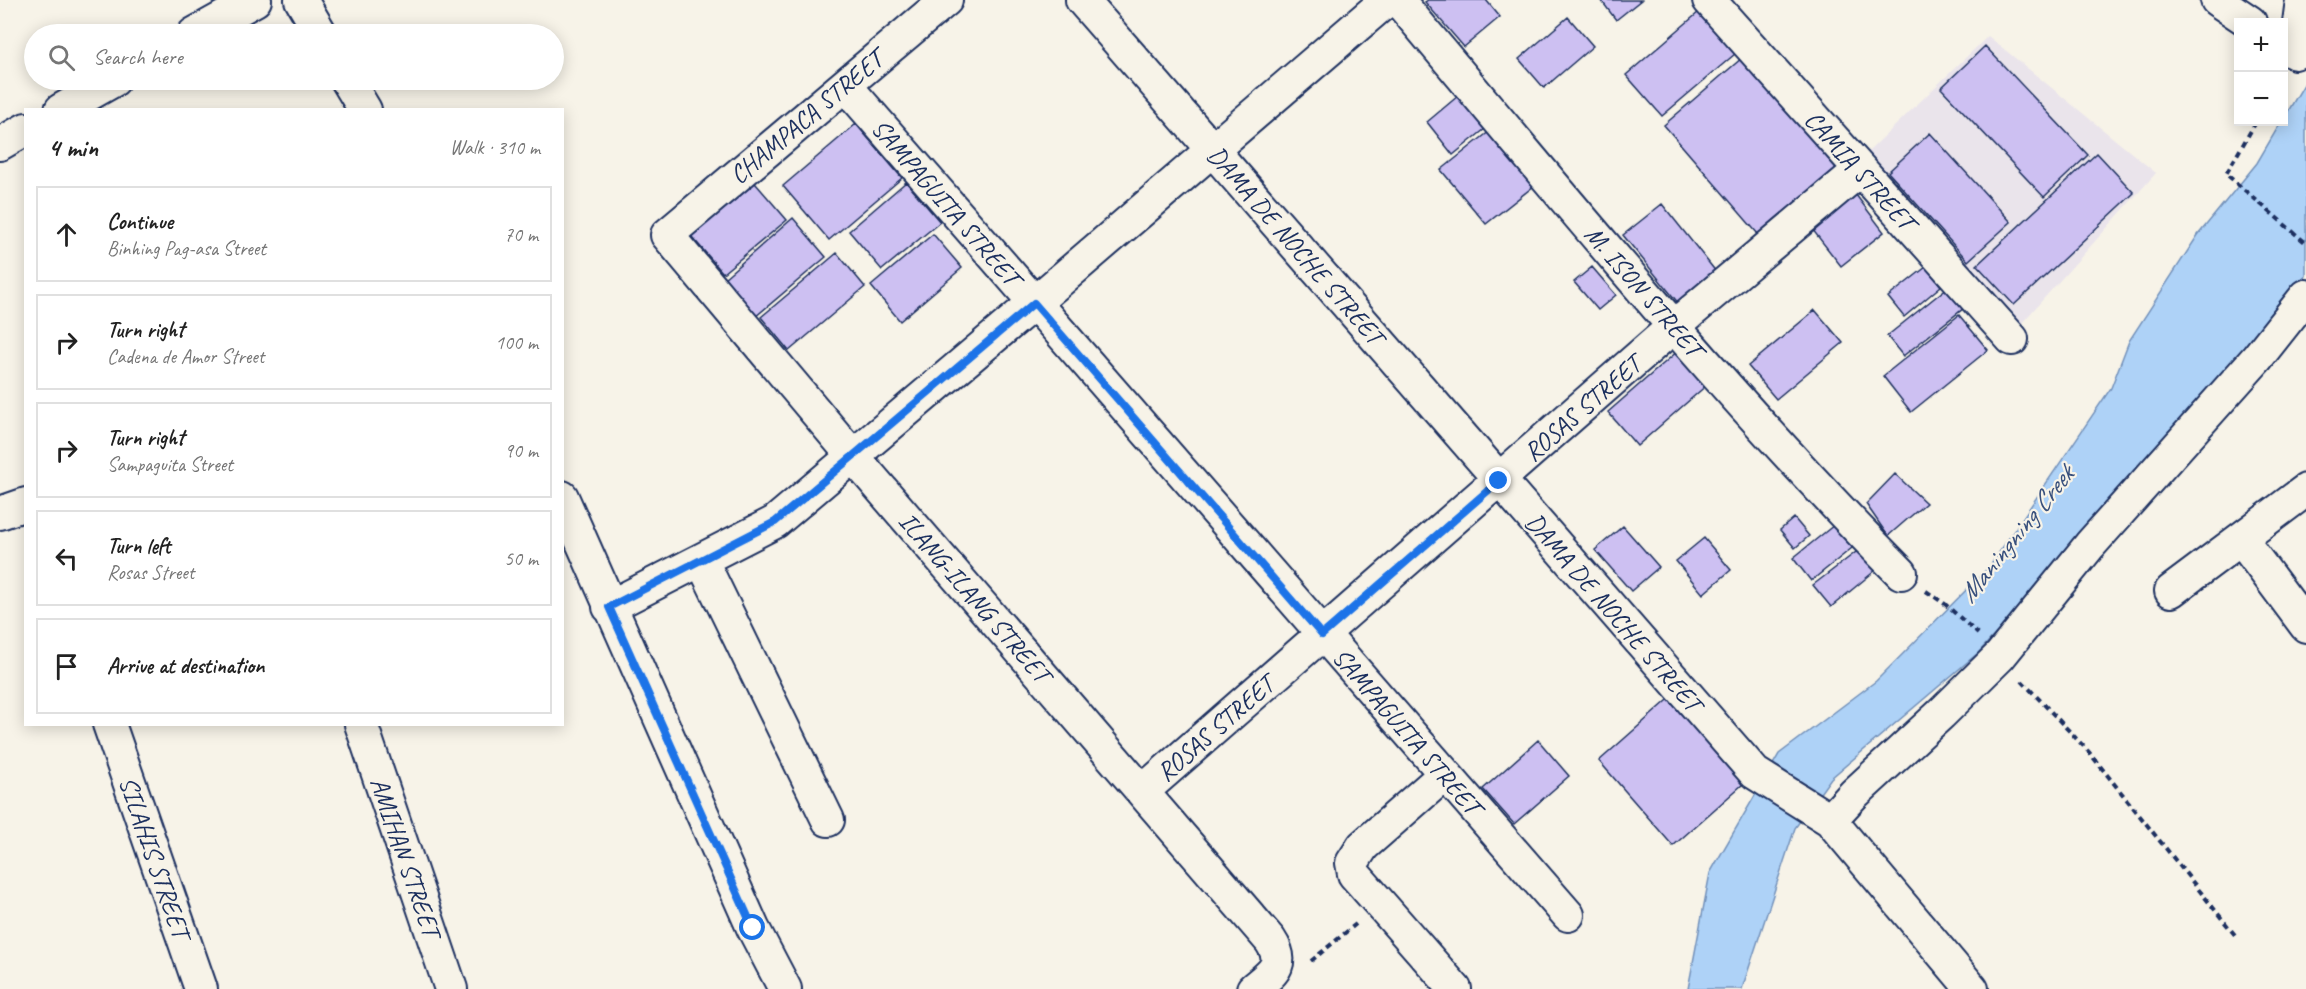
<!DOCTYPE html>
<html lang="en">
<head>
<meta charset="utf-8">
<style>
  body { margin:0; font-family:Caveat,sans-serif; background:#f6f6f6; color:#222 }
  .controls { position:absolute; right:18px; top:18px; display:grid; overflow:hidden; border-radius:0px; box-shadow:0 3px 15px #0003 }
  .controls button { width:54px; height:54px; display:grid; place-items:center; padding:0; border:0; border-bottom:2px solid #e0e0e0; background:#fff; color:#222; font:30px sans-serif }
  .stop { position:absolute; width:18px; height:18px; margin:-14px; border:4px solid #1a73e8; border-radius:50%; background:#fff }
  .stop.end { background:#1a73e8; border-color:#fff; box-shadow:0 2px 6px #0008 }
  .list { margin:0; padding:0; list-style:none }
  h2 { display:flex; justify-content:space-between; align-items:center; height:78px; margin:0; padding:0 24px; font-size:26px }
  h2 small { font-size:20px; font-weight:400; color:#767676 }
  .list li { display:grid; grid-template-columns:39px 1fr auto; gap:18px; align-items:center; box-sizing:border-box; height:96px; margin:0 12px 12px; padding:0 12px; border:2px solid #e0e0e0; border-radius:0px }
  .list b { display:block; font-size:22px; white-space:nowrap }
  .list p { margin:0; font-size:20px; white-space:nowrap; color:#767676 }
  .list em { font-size:20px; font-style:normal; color:#767676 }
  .icon { flex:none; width:33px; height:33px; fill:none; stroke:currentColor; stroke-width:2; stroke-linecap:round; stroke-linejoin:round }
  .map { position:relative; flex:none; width:2306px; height:989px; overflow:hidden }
  .search { position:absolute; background:#fff; box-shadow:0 3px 15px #0003; left:24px; top:24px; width:540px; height:66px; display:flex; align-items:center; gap:15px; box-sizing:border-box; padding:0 21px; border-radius:33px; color:#767676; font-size:22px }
  .panel { position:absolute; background:#fff; box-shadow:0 3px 15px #0003; left:24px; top:108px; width:540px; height:618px; border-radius:0px }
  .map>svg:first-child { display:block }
  .built { fill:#eae4eb }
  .water { fill:#aed2f7; stroke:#7391ba; stroke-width:1.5 }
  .building { fill:#cdc0f2; stroke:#1b2f5e; stroke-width:1.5 }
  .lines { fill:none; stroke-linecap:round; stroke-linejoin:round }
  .street-casing { stroke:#1b2f5e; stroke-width:36 }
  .path { stroke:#1b2f5e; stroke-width:4; stroke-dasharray:6 4.5; stroke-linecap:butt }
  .street { stroke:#f7f3e8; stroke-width:32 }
  .route { stroke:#1a73e8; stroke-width:8 }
  .labels { text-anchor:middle; stroke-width:4.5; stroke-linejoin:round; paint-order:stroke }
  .street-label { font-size:26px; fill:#1b2f5e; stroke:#f7f3e8 }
  .water-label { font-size:27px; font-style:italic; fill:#38507d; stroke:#f7f3e8 }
</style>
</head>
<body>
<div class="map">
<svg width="2306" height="989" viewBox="0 0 2306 989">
  <rect width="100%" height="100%" fill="#f7f3e8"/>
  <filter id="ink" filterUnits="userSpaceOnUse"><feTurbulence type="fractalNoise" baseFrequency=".0167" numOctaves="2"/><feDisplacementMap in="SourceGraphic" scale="12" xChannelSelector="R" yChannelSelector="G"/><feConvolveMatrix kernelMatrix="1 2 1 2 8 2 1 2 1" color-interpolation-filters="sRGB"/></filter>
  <g filter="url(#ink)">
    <path class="built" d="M1988,36L2156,173L2021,324L1867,153Z"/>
    <path class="water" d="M2306,81V276L2241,364L1978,653L1831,778L1795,828L1742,989H1688L1710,873L1779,754L1876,681L1990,566L2111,388L2129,341L2198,235L2257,163L2281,122H2284V118Z"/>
    <path class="building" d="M1428,0H1486L1500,17L1464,47L1425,2Z
      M1601,0H1641L1616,20Z
      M1699,12L1735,54L1662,116L1626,75Z
      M1568,17L1593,46L1544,88L1519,59Z
      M1985,46L2088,155L2044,197L1941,88Z
      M1742,58L1836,168L1758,234L1664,125Z
      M1458,96L1485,129L1453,155L1427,122Z
      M856,124L902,178L829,240L783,186Z
      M1495,127L1539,182L1486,224L1441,170Z
      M1930,133L2011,222L1968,261L1888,172Z
      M2097,153L2134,193L2014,305L1977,265Z
      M749,176L787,220L723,273L686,230Z
      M906,182L940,222L882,270L849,231Z
      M1856,195L1884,232L1841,266L1812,229Z
      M1662,204L1717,273L1679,304L1623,235Z
      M793,218L826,257L755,317L723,279Z
      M933,234L962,268L900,321L871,286Z
      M837,253L865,287L789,351L761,317Z
      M1592,267L1616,295L1598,310L1574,282Z
      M1926,267L1941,286L1904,317L1888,297Z
      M1948,287L1964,308L1903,356L1887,336Z
      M1815,310L1843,343L1776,399L1748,366Z
      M1959,315L1988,350L1911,412L1883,376Z
      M1679,350L1708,384L1637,446L1608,412Z
      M1895,474L1926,503L1888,536L1866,504Z
      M1794,518L1809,536L1795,548L1780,530Z
      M1839,521L1857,544L1811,581L1793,558Z
      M1623,526L1659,567L1631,591L1595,550Z
      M1704,538L1731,570L1703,594L1676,561Z
      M1860,549L1876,570L1831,607L1813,585Z
      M1676,693L1751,777L1673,846L1599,761Z
      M1538,740L1569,776L1514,824L1483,789Z"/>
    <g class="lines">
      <defs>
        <path id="street" d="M301,0L321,34
          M946,0L667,235L852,455L1270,940C1287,965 1272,973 1253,989
          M1082,0L1755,773L1830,820L1972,989
          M1398,0C1561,194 1722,392 1901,573
          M1709,0L2012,339
          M2217,0L2250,22
          M194,34L255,0
          M2284,45L2295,53L2302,0
          M347,80L365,110
          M845,85L1568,915
          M61,110L114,80
          M0,144L26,129
          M562,497L753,928L785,989
          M0,513L26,504
          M2241,539L2306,626
          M702,561L828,820
          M2171,591L2306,490
          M609,607L775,522L1034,303L1387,0
          M109,724L201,989
          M361,724L451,989
          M1445,774L1363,846L1352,863L1354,874L1362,883L1455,989
          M1143,791L1673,327L1860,170
          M1830,820L1854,794L1941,714L2000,656L2090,545L2257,358L2306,296"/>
      </defs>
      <use href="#street" class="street-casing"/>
      <path class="path" d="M2256,122L2226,174L2306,243
        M1926,591L1945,604L1978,634
        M2022,681L2088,751L2235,935
        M1311,961L1356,924"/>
      <use href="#street" class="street"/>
    </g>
  </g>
  <g class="lines" filter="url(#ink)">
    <path class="route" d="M753,928L609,607L775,522L1034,303L1322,635L1499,481"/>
  </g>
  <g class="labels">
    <g class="street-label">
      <text transform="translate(806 117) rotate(-40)" y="9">CHAMPACA STREET</text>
      <text transform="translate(1860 170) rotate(48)" y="9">CAMIA STREET</text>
      <text transform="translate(946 202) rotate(49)" y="9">SAMPAGUITA STREET</text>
      <text transform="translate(1296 245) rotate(49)" y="9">DAMA DE NOCHE STREET</text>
      <text transform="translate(1644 291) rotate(49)" y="9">M. ISON STREET</text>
      <text transform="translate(1582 408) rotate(-41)" y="9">ROSAS STREET</text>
      <text transform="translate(975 597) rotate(49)" y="9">ILANG-ILANG STREET</text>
      <text transform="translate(1614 612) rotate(49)" y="9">DAMA DE NOCHE STREET</text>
      <text transform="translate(1215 728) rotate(-41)" y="9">ROSAS STREET</text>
      <text transform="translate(1407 731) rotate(49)" y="9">SAMPAGUITA STREET</text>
      <text transform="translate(155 857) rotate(71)" y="9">SILAHIS STREET</text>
      <text transform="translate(406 857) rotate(71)" y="9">AMIHAN STREET</text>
    </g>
    <g class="water-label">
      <text transform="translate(2016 534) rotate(-51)" y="9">Maningning Creek</text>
    </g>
  </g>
</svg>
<div class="controls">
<button>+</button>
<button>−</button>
</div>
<div class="stop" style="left:753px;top:928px"></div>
<div class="stop end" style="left:1499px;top:481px"></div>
<div class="search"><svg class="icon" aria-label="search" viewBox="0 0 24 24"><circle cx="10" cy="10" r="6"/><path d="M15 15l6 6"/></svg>Search here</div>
<section class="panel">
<h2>4 min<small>Walk · 310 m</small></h2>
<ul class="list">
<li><svg class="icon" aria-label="ahead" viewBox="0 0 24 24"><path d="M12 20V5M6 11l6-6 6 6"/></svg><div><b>Continue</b><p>Binhing Pag-asa Street</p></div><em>70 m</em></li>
<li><svg class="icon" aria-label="right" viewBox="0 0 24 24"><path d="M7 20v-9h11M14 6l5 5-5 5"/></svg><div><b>Turn right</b><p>Cadena de Amor Street</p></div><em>100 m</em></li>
<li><svg class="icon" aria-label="right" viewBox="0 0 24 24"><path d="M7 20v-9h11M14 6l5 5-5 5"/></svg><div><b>Turn right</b><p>Sampaguita Street</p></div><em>90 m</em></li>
<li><svg class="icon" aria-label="left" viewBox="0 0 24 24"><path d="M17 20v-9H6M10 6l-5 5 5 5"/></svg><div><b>Turn left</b><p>Rosas Street</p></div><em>50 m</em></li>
<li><svg class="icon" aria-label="arrive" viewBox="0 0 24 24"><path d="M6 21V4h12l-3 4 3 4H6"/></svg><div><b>Arrive at destination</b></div></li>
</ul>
</section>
</div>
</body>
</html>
